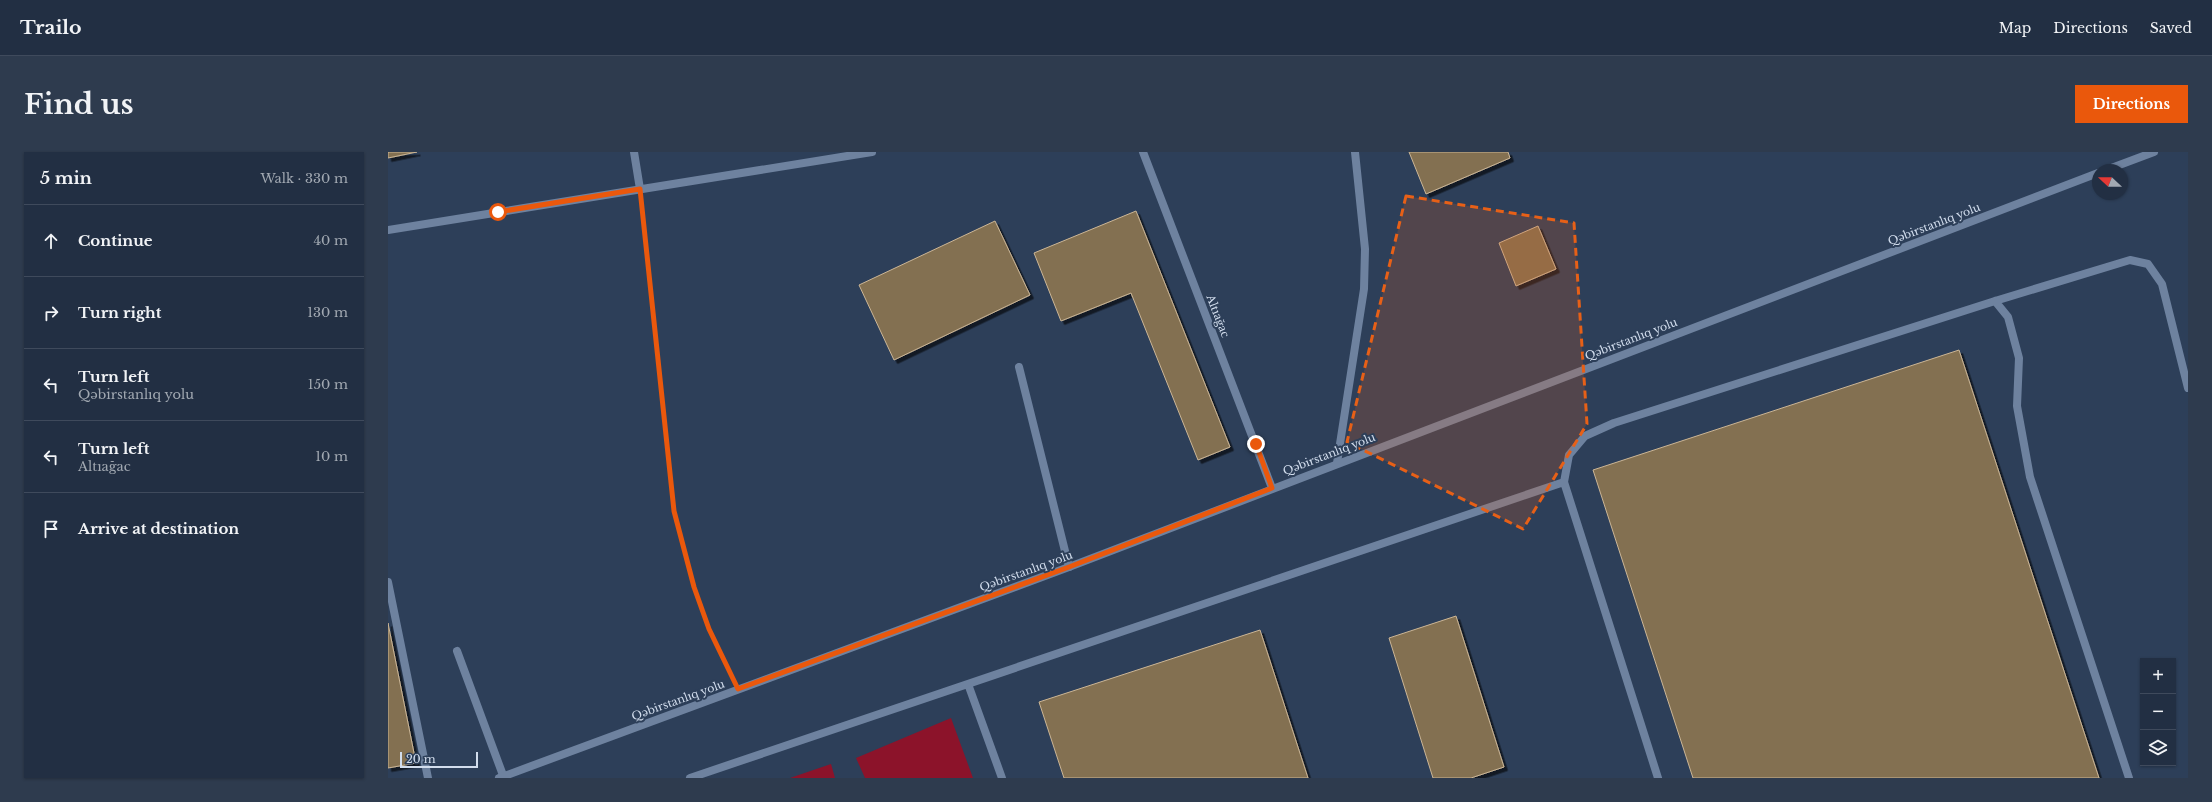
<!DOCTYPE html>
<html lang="en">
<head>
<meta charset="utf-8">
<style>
  body { margin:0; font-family:"Libre Baskerville",serif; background:#2e3b4e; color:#f1f3f6 }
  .controls { position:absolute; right:12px; bottom:12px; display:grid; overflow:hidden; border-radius:0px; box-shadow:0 1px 3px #0004 }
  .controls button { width:36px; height:36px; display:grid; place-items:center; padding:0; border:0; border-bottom:1px solid #3f4a5c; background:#222f43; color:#f1f3f6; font:20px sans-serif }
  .compass { position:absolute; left:1704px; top:12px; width:36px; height:36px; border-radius:50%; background:#222f43; box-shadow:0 1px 3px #0004; rotate:292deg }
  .scale { position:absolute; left:12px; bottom:10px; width:78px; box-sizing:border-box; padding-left:4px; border:2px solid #d2dded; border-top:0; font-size:11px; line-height:14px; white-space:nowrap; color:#d2dded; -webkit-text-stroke:3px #2d3f59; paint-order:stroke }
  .stop { position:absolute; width:12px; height:12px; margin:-9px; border:3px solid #ea580c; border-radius:50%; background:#fff }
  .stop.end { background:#ea580c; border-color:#fff; box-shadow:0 1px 4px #0008 }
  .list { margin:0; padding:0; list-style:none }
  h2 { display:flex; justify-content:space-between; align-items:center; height:52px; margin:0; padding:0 16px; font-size:17px }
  h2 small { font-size:13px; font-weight:400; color:#a2a9b2 }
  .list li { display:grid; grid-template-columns:26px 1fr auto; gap:12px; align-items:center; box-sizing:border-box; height:72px; padding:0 16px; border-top:1px solid #3f4a5c }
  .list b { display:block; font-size:15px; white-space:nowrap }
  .list p { margin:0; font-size:13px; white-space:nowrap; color:#a2a9b2 }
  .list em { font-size:13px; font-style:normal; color:#a2a9b2 }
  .icon { flex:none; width:22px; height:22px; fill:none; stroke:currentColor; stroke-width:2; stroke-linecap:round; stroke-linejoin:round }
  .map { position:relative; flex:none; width:1800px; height:626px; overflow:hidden; border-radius:0px }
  header { display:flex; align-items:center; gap:24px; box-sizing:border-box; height:56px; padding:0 20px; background:#222f43; border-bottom:1px solid #3f4a5c }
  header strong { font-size:19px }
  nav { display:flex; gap:22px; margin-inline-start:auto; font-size:14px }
  .intro { display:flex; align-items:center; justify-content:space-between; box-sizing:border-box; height:96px; padding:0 24px }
  h1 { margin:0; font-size:28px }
  .button { padding:10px 18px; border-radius:0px; background:#ea580c; color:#fff; font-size:14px; font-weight:700 }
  main { display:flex; gap:24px; padding:0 24px }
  aside { flex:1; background:#222f43; border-radius:0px; box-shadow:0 1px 3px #0004 }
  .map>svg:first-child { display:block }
  .green { fill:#8c132a }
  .building { fill:#837051; stroke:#ccb696; filter:url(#shadow) }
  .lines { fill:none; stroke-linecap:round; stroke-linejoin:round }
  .path { stroke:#64748b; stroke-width:2.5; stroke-dasharray:3 2; stroke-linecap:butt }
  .service { stroke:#6e829f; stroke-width:8 }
  .minor { stroke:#6e829f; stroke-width:8 }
  .route { stroke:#ea580c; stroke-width:5 }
  .marked { fill:#e76017; fill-opacity:0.2; stroke:#e76017; stroke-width:3; stroke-dasharray:8 5; stroke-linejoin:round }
  .labels { text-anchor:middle; stroke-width:4; stroke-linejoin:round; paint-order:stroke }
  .street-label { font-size:11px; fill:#d2dded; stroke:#2d3f59 }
</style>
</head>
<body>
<header>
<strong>Trailo</strong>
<nav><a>Map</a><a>Directions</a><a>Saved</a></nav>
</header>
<div class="intro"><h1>Find us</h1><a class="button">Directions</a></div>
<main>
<aside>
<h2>5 min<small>Walk · 330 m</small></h2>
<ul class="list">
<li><svg class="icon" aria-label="ahead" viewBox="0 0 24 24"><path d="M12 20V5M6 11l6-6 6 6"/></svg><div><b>Continue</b></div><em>40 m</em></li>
<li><svg class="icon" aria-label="right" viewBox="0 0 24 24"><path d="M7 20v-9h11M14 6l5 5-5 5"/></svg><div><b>Turn right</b></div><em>130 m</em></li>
<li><svg class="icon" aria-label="left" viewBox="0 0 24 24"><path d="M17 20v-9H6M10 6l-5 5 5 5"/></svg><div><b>Turn left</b><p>Qəbirstanlıq yolu</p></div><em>150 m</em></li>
<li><svg class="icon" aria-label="left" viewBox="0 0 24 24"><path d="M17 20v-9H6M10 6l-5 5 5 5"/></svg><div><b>Turn left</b><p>Altıağac</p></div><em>10 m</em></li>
<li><svg class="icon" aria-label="arrive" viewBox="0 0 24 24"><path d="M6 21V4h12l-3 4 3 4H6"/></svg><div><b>Arrive at destination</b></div></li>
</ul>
</aside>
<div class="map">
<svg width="1800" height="626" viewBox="0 0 1800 626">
  <defs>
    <filter id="shadow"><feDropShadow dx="3.5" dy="3.5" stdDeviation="0" flood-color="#0009"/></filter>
  </defs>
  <rect width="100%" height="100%" fill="#2d3f59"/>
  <path class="green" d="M563,566L585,626H477L468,606Z
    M443,612L447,626H402Z"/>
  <path class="building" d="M0,0H29L0,6Z
    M1021,0H1120L1122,6L1038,42Z
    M748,59L842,295L810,308L743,141L673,169L646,101Z
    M607,69L642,143L506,208L471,133Z
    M1150,74L1168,117L1128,134L1111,91Z
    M1571,198L1711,626H1305L1205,318Z
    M1068,464L1116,615L1083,626H1045L1001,486Z
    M0,471L28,611L0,616Z
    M872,478L920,626H676L651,550Z"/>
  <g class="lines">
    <path class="path" d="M254,53L286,359L306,435L321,477L343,522"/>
    <path class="service" d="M246,0L252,37
      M0,78L484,0
      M1607,149L1620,165L1631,206L1629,254L1642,325L1741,626
      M631,215L681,415
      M949,311L976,137L977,97L967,0
      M0,430L40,626
      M69,499L116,626
      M580,532L614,626
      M302,626L1176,330
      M1270,626L1176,330L1181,303L1197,284L1226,271L1607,149L1742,108L1760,112L1774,132L1800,236"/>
    <path class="minor" d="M755,0L884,336
      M1718,18L1766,0
      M111,626L681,415L1710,21"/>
  </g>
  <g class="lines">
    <path class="route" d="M110,60L252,37L286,359L306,435L321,477L350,537L681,415L884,336L868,292"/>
  </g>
  <path class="marked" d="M1018,44L1186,71L1199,272L1135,377L959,290Z"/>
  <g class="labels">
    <g class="street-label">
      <text transform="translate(1546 72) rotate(-21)" y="4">Qəbirstanlıq yolu</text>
      <text transform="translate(830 164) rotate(69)" y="4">Altıağac</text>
      <text transform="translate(1243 187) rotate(-21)" y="4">Qəbirstanlıq yolu</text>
      <text transform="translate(941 302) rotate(-21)" y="4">Qəbirstanlıq yolu</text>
      <text transform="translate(638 419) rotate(-20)" y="4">Qəbirstanlıq yolu</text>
      <text transform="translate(290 548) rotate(-20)" y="4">Qəbirstanlıq yolu</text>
    </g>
  </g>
</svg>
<div class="controls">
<button>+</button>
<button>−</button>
<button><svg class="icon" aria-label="layers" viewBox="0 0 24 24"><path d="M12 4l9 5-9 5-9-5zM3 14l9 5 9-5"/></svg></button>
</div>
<svg class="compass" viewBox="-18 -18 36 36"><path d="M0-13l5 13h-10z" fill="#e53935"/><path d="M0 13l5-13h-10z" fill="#a2a9b2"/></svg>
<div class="scale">20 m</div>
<div class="stop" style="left:110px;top:60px"></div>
<div class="stop end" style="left:868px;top:292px"></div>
</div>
</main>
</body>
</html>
